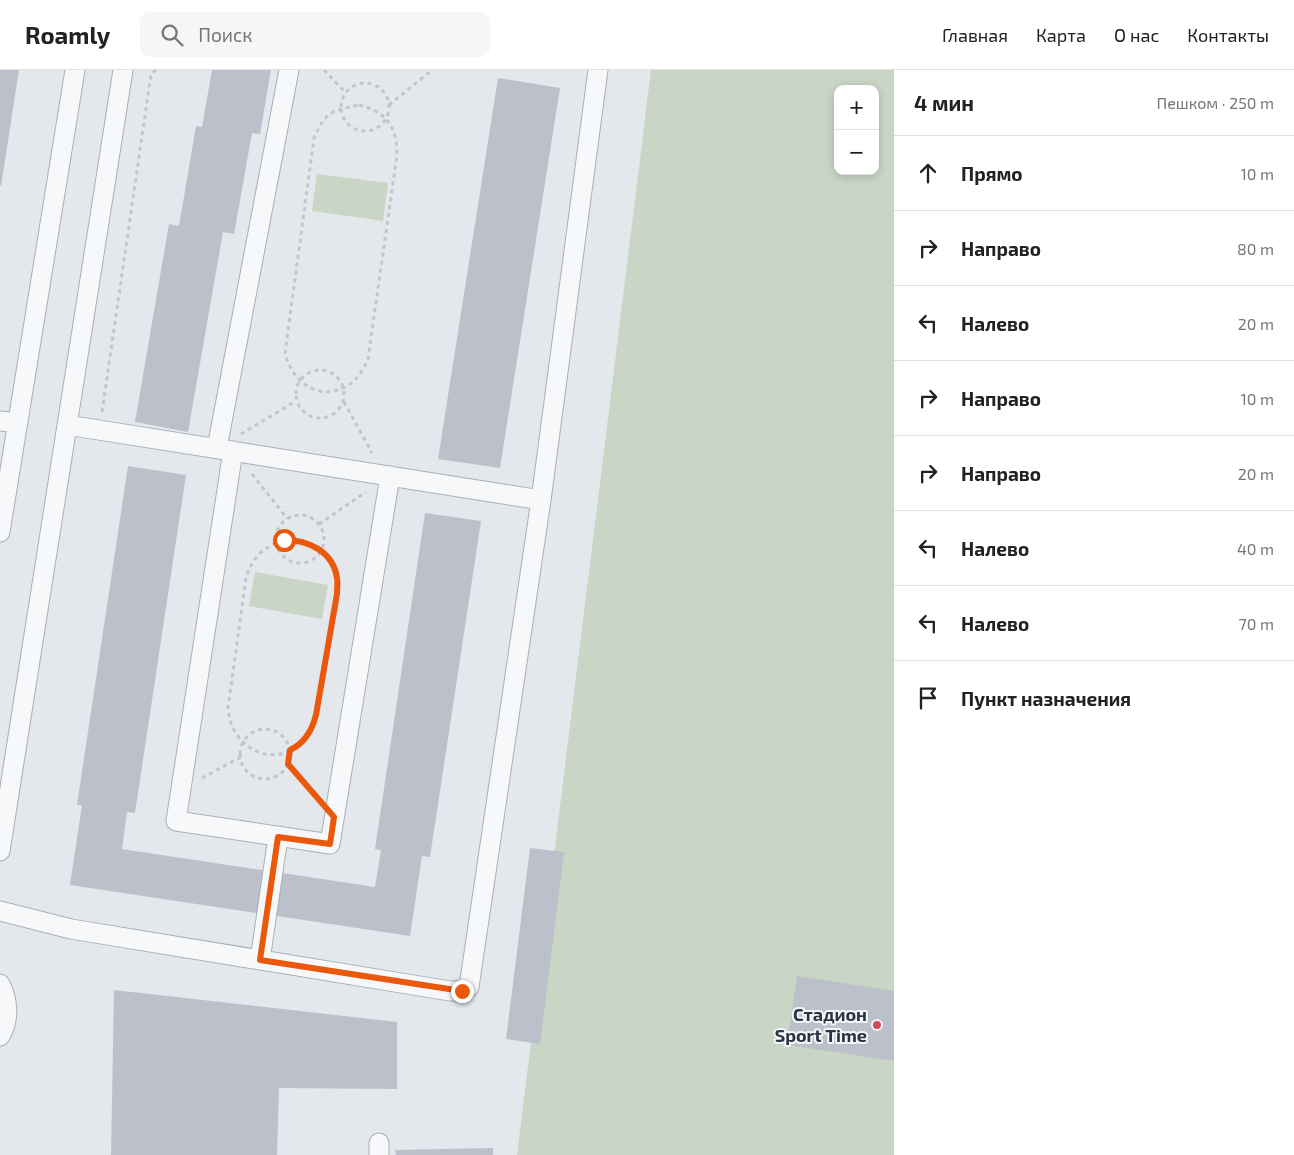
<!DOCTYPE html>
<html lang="ru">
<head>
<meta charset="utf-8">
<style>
  body { margin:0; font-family:"Exo 2",sans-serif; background:#f6f6f6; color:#222 }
  .controls { position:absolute; right:15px; top:15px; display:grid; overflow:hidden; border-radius:10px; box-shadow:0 2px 8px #0003 }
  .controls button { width:45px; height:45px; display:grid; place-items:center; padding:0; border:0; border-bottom:1px solid #e0e0e0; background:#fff; color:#222; font:25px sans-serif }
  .stop { position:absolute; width:15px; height:15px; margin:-11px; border:4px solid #ea580c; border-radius:50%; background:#fff }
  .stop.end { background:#ea580c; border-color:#fff; box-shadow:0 1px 5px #0008 }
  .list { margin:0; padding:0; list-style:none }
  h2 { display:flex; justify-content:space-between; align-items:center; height:65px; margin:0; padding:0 20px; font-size:21px }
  h2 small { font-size:16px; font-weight:400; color:#767676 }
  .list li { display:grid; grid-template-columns:32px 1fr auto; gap:15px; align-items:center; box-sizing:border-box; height:75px; padding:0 20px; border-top:1px solid #e0e0e0 }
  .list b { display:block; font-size:19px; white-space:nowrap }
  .list em { font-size:16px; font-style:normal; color:#767676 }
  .icon { flex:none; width:28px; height:28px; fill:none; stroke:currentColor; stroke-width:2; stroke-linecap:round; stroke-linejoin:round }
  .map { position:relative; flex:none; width:894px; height:1085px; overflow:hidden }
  header { display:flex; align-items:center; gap:30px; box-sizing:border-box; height:70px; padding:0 25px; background:#fff; border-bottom:1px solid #e0e0e0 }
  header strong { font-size:24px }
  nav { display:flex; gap:28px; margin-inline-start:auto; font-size:18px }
  .search { width:350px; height:45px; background:#f6f6f6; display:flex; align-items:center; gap:12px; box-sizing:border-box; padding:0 18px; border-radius:10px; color:#767676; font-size:19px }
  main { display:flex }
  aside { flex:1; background:#fff }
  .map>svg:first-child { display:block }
  .green { fill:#c9d6c5; fill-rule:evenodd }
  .building { fill:#bbc0ca }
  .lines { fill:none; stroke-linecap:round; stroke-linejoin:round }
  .minor-casing { stroke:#a9aeb7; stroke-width:21 }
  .path { stroke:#c2c5cb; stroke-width:3; stroke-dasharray:4 4; stroke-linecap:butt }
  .minor { stroke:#f7f8fa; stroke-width:19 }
  .route { stroke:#ea580c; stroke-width:6 }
  .poi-dot { fill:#d1495b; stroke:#f4f6f9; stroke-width:2 }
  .labels { text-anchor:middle; stroke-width:4; stroke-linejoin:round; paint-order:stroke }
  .poi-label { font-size:18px; font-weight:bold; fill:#2b3445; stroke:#f4f6f9; text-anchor:end }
</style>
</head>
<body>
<header>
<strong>Roamly</strong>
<div class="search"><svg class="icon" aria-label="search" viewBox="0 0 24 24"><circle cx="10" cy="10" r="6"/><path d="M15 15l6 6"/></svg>Поиск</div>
<nav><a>Главная</a><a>Карта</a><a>О нас</a><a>Контакты</a></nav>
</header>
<main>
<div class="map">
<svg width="894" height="1085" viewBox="0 0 894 1085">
  <rect width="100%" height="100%" fill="#e4e7ec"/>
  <path class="green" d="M651,0H894V1085H517ZM838,19H875V101H838Z
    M317,104L388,113L383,151L312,141Z
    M255,502L328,515L322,549L249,536Z"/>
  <path class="building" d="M0,0H19L1,116L0,115Z
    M212,0H271L260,64L252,63L234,164L223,162L188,362L135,352L169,154L179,156L196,56L202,57Z
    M498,8L560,18L500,398L438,389Z
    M128,396L186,405L135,743L127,742L122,779L375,817L381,780L375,779L425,443L481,451L430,787L422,786L410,866L70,815L82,735H77Z
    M530,778L564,782L540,974L506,969Z
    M797,906L894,921V991L787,975Z
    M114,920L397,952V1019L279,1018L277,1085H111Z
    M493,1078V1085H396L395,1080Z"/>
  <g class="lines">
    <defs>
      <path id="minor" d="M0,351L18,353
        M67,355L541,430L598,0
        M217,378L289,0
        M233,381L176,751L330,774L390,406
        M0,462L75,0
        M0,781L123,0
        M0,841L71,859L450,921H462L469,917L541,430
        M260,890L278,767
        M0,914C8,929 10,950 0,966
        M379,1073V1085"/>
    </defs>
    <use href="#minor" class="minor-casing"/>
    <path class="path" d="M324,0L345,22
      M341 37a24 24 0 1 1 48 0a24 24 0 1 1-48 0Z
      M359,35C387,42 397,57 397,85L368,289C350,336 297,331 285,283L314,68C326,41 331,41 359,35Z
      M389,35L432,0
      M296 324a24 24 0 1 1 48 0a24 24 0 1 1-48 0Z
      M344,332L372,383
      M102,342L151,4L156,0
      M241,364L296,331
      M252,404L287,448
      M276 469a24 24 0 1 1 48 0a24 24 0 1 1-48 0Z
      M319,454L366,422
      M284,470C308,470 333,481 337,508C338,513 337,519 337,524L312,658C308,665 304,672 298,676C266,699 230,673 228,638L246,508C252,488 263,477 284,470Z
      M240 684a25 25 0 1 1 50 0a25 25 0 1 1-50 0Z
      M288,694L319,729
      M202,708L241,687"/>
    <use href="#minor" class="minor"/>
  </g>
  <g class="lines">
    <path class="route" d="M284,470C308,470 333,481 337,508C338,513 337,519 337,524L316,645C312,661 305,673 290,680L288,694L334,747L330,774L278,767L260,890L462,921"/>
  </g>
  <circle class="poi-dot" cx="877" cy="955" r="5"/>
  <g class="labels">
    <g class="poi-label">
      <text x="867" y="951">Стадион<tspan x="867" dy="21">Sport Time</tspan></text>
    </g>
  </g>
</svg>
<div class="controls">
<button>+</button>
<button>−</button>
</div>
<div class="stop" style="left:284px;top:470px"></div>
<div class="stop end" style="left:462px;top:921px"></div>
</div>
<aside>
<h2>4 мин<small>Пешком · 250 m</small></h2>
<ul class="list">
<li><svg class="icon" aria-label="ahead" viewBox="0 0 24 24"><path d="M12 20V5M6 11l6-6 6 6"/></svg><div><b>Прямо</b></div><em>10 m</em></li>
<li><svg class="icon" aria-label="right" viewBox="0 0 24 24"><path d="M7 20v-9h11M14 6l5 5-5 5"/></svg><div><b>Направо</b></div><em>80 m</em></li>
<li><svg class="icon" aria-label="left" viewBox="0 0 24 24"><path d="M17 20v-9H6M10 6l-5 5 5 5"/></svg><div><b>Налево</b></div><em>20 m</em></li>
<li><svg class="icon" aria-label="right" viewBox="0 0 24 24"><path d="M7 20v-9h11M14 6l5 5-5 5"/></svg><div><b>Направо</b></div><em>10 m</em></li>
<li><svg class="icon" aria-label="right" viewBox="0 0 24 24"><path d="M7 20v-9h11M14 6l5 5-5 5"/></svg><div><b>Направо</b></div><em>20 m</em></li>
<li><svg class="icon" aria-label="left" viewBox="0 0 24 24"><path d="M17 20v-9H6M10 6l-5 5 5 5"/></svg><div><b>Налево</b></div><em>40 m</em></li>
<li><svg class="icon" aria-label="left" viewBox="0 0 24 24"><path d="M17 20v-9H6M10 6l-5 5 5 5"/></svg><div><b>Налево</b></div><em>70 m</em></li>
<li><svg class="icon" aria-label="arrive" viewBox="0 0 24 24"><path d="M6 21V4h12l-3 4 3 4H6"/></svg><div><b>Пункт назначения</b></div></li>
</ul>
</aside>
</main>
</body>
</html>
